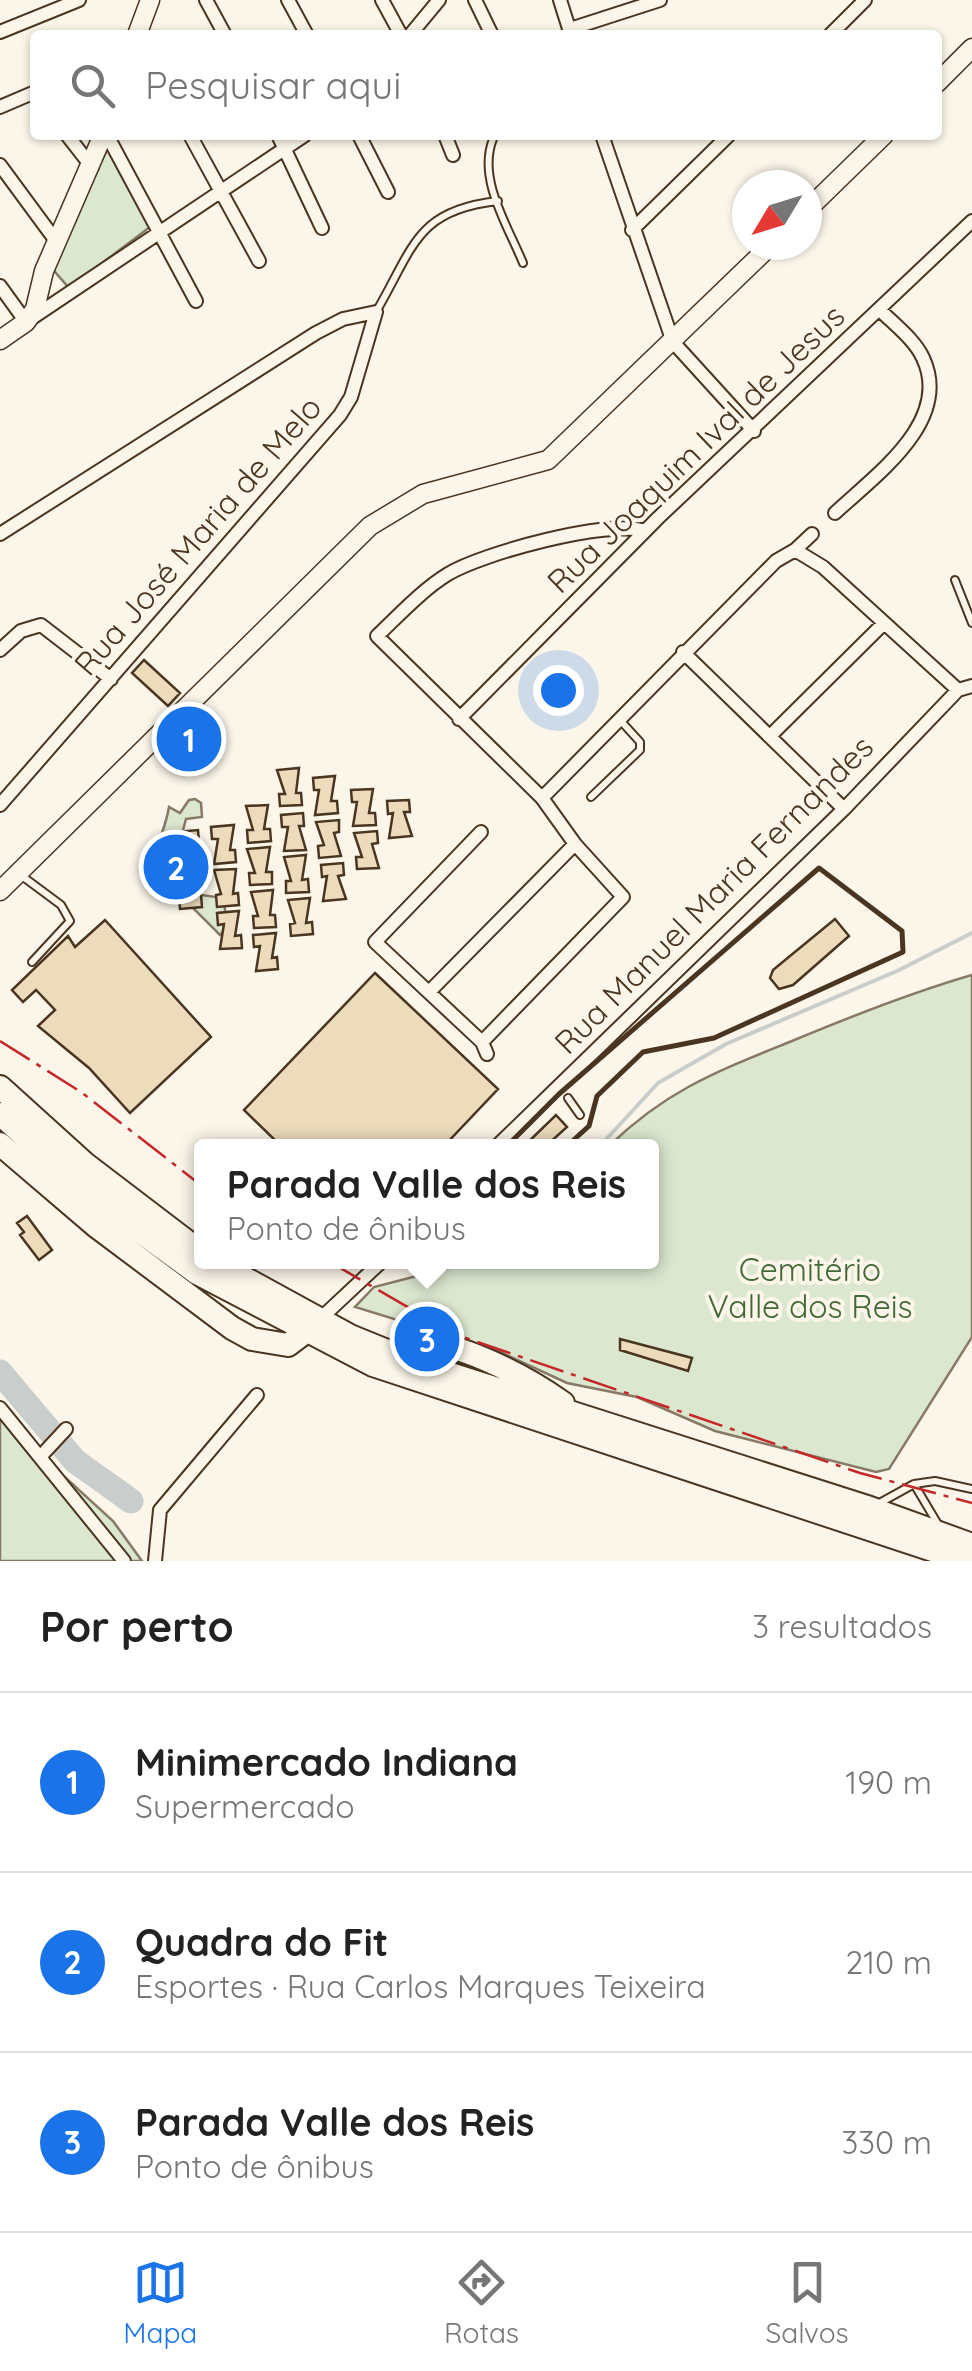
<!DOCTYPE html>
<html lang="pt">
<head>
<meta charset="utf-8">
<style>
  body { margin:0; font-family:Quicksand,sans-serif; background:#f6f6f6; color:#222 }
  .compass { position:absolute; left:732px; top:170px; width:90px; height:90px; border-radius:50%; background:#fff; box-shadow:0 2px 8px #0004; rotate:232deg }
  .you { position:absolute; left:558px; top:690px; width:35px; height:35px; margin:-25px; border:8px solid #fff; border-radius:50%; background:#1a73e8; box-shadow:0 0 0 15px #1a73e833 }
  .badge { display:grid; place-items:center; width:65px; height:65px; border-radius:50%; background:#1a73e8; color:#fff; font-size:32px; font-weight:700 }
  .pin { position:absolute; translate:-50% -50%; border:5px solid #fff; box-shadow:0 2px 10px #0006 }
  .popup { position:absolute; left:194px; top:1139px; width:465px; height:130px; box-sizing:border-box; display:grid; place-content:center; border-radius:10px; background:#fff; filter:drop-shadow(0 2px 8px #0005); font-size:32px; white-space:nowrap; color:#767676 }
  .popup b { font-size:38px; color:#222 }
  .popup::after { content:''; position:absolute; left:50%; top:100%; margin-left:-20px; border:20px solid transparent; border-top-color:#fff }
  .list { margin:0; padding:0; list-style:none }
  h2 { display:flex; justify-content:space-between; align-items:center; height:130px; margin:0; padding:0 40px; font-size:42px }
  h2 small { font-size:32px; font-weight:400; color:#767676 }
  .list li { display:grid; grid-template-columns:65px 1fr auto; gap:30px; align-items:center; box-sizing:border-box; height:180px; padding:0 40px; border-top:2px solid #e0e0e0 }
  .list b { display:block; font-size:38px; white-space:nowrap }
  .list p { margin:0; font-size:32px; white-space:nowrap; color:#767676 }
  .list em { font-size:32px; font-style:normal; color:#767676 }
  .icon { flex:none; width:55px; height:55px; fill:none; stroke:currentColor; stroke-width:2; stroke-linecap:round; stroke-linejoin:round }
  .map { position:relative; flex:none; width:972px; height:1561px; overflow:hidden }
  .search { position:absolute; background:#fff; box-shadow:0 2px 8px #0004; left:30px; right:30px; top:30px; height:110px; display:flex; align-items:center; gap:25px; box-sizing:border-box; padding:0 35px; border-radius:10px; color:#767676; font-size:38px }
  .sheet { height:670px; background:#fff }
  nav { display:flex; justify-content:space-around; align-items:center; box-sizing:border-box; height:140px; border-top:2px solid #e0e0e0; background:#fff; font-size:28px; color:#767676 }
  nav a { display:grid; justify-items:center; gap:5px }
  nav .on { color:#1a73e8 }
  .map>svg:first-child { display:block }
  .green { fill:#dce7d0; stroke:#887966; stroke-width:2.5 }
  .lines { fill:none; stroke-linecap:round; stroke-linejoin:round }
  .stream { stroke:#c9cecd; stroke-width:4 }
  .river { stroke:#c9cecd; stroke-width:25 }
  .building { fill:#ecdcbc; stroke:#4a3520; stroke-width:2.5 }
  .lane-casing { stroke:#4a3520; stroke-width:10 }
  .street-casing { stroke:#4a3520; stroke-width:16 }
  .secondary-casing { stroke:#4a3520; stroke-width:21 }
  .highway-casing { stroke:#4a3520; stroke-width:26 }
  .lane { stroke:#fbf6e9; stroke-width:6 }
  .street { stroke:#fbf6e9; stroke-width:12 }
  .secondary { stroke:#fbf6e9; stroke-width:18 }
  .highway { stroke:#fbf6e9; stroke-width:22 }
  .wall { stroke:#4a3520; stroke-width:5 }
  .power { stroke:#c62828; stroke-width:2.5; stroke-dasharray:35 8 5 8; stroke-linecap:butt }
  .labels { text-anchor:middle; stroke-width:8; stroke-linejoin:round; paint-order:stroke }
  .street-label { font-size:32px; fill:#4a3520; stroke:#fbf6e9 }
  .park-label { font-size:32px; fill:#436837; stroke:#fbf6e9 }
</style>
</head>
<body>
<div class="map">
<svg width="972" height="1561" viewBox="0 0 972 1561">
  <rect width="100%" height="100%" fill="#fbf6e9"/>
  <path class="green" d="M108,148L150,227L69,288L49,265Z
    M195,799L201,803L202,817L186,819L182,834L189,886L181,892L223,898L228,927L220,935L176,891L163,889C144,860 164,839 169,807L180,813L189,800Z
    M972,975V1337L889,1469L876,1472L715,1431L637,1397L567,1383L498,1351L355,1307L374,1287L471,1262H652V1146H609C668,1089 718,1071 792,1041C852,1016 910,993 972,975Z
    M0,1404L57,1470L113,1521L142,1561H0Z"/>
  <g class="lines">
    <path class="stream" d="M600,1146L658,1083L726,1044L897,971L972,933"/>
    <path class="river" d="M0,1372L75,1461L131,1501"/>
  </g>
  <path class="building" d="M144,660L180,693L168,706L132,673Z
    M184,725L206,741L195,754L171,737Z
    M299,768L296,793H301L302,805L280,806L279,794H285L277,770Z
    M335,776L331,801H337L338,813L315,815L319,790H314L313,778Z
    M373,789L369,813H375L376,825L353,826L357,802H352L351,790Z
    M409,800L410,812H404L412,836L389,838L393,813L388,814L387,801Z
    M268,805L264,829H270L271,841L248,843L247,830H253L246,806Z
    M303,813L304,826H299L306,850L284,851L288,827H282L281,815Z
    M339,820V832L334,833L341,856L319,858L318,846L324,845L316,822Z
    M234,825L230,850H235L236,862L214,864L218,839H212L211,827Z
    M198,830L199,842L193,843L201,867L178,868L177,856H183L176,832Z
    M377,831L378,843L372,844L379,868L357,869L356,857H362L354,833Z
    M270,847L266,872H272V884L250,885L249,873H255L247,849Z
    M306,855L302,880L308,879L309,892L286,893V881H291L284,857Z
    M343,863L344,875L338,876L346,899L323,901L327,876L322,877L321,865Z
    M236,869L233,894L238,893L239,905L217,907L216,895L221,894L214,870Z
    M200,871L196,895H201L202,907L180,909L179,897L185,896L177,872Z
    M273,890L270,915H275L276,927L254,928L253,916H258L251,892Z
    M310,898L306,923L312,922L313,934L291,936L290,924L295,923L288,900Z
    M239,911L235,936L241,935L242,948L220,949L224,924L218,925L217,913Z
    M835,919L849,936L793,985L779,989L770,978L773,970Z
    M105,920L211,1037L130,1113L89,1068L38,1026L55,1010L36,990L23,1002L12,990L68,936L75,947Z
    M276,933L272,958L277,957L278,969L256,971L260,946L254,947L253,935Z
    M375,973L498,1089L444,1146H281L244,1110Z
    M556,1115L567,1127L546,1146H524Z
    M27,1216L52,1250L39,1260L20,1235L24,1232L17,1223Z
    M620,1339L692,1358L688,1371L620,1350Z"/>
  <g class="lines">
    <defs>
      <path id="lane" d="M493,139C477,179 508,226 523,263
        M376,312C414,247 416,210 498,201
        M955,580L972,623
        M591,797L640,750V742L619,719
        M22,876L61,905L70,921L32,962
        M568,1098L580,1115
        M914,1484L935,1481L972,1489
        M876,1505L914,1484L939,1526"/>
      <path id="street" d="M206,0L225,35
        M288,0L307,35
        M382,0L401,35
        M475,0L492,35
        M560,0L571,35
        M570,29L660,0
        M0,32L79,0
        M410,35L439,0
        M830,35L865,0
        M0,107L35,92
        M67,135L92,167
        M107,135L196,301
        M190,135L259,261
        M278,135L322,228
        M359,135L388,192
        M445,135L453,155
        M602,135L673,342L754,431
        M0,165L56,241
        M632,230L729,135
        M0,286L26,322L305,135
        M835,513C874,476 953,422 923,358C915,340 895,325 881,311
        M0,534L316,333L343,319L376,312L351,397L340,415L0,805
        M795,550L812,534
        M0,650L21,631L41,625L111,679
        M683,652L844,809
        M459,719L658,518L972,221
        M770,736L882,625
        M542,798L776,561L795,550L823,567L958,690
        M481,832L375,942L482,1042L487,1054
        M430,991L575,844
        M482,1042L623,897L575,844L542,798L377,636C399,615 422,590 448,574C483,553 608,519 645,531
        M497,1146L844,809L958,690L972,686
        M319,1320L381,1262
        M0,1408L124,1561
        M40,1457L66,1429
        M155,1561L160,1510L257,1395"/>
      <path id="secondary" d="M137,35L150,0
        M937,83L972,48
        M807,210L884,135
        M0,340L26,322L35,309L44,271L103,135
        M0,891L370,526L423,494L548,460L771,245"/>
      <path id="highway" d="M0,1087L84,1163L202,1253
        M0,1114L90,1195L197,1273L373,1365L966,1561
        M0,1144L96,1226L232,1328L252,1339L288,1345L316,1324
        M215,1262L350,1336L419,1364L870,1508L972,1545
        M394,1365L403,1345C446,1332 528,1378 563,1403"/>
    </defs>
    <use href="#lane" class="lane-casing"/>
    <use href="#street" class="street-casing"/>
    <use href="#secondary" class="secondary-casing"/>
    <use href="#highway" class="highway-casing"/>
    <use href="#lane" class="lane"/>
    <use href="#street" class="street"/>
    <use href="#secondary" class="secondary"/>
    <use href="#highway" class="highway"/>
    <path class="wall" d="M507,1146L559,1094L819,868L902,931L903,952L714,1038L643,1052L597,1096L589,1126L567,1146"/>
    <path class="power" d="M0,1041L81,1092L202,1186
      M330,1262L454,1334L860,1473L972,1503"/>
  </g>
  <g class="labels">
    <g class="street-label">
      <text transform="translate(696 449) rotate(-44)" y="11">Rua Joaquim Ival de Jesus</text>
      <text transform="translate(198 536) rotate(-49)" y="11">Rua José Maria de Melo</text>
      <text transform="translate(714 895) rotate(-45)" y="11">Rua Manuel Maria Fernandes</text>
    </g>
    <g class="park-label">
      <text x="810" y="1281">Cemitério<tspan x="810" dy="37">Valle dos Reis</tspan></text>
    </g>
  </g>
</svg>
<svg class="compass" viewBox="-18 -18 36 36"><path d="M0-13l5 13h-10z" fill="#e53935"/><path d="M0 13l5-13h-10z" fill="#767676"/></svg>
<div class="you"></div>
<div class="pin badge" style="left:189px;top:739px">1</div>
<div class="pin badge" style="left:176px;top:867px">2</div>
<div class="pin badge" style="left:427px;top:1339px">3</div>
<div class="popup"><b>Parada Valle dos Reis</b>Ponto de ônibus</div>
<div class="search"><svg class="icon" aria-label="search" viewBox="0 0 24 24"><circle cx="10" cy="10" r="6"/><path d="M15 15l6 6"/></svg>Pesquisar aqui</div>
</div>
<section class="sheet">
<h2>Por perto<small>3 resultados</small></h2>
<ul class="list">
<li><span class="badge">1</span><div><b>Minimercado Indiana</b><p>Supermercado</p></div><em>190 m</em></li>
<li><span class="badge">2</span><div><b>Quadra do Fit</b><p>Esportes · Rua Carlos Marques Teixeira</p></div><em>210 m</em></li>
<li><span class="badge">3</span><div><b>Parada Valle dos Reis</b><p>Ponto de ônibus</p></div><em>330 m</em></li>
</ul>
</section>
<nav>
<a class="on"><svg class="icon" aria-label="map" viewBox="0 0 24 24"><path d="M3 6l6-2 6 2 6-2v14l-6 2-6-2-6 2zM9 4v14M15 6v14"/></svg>Mapa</a>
<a><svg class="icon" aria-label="directions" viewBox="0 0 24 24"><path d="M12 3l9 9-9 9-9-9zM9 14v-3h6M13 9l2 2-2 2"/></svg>Rotas</a>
<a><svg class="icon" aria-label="saved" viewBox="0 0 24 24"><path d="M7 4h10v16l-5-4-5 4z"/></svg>Salvos</a>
</nav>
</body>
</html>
